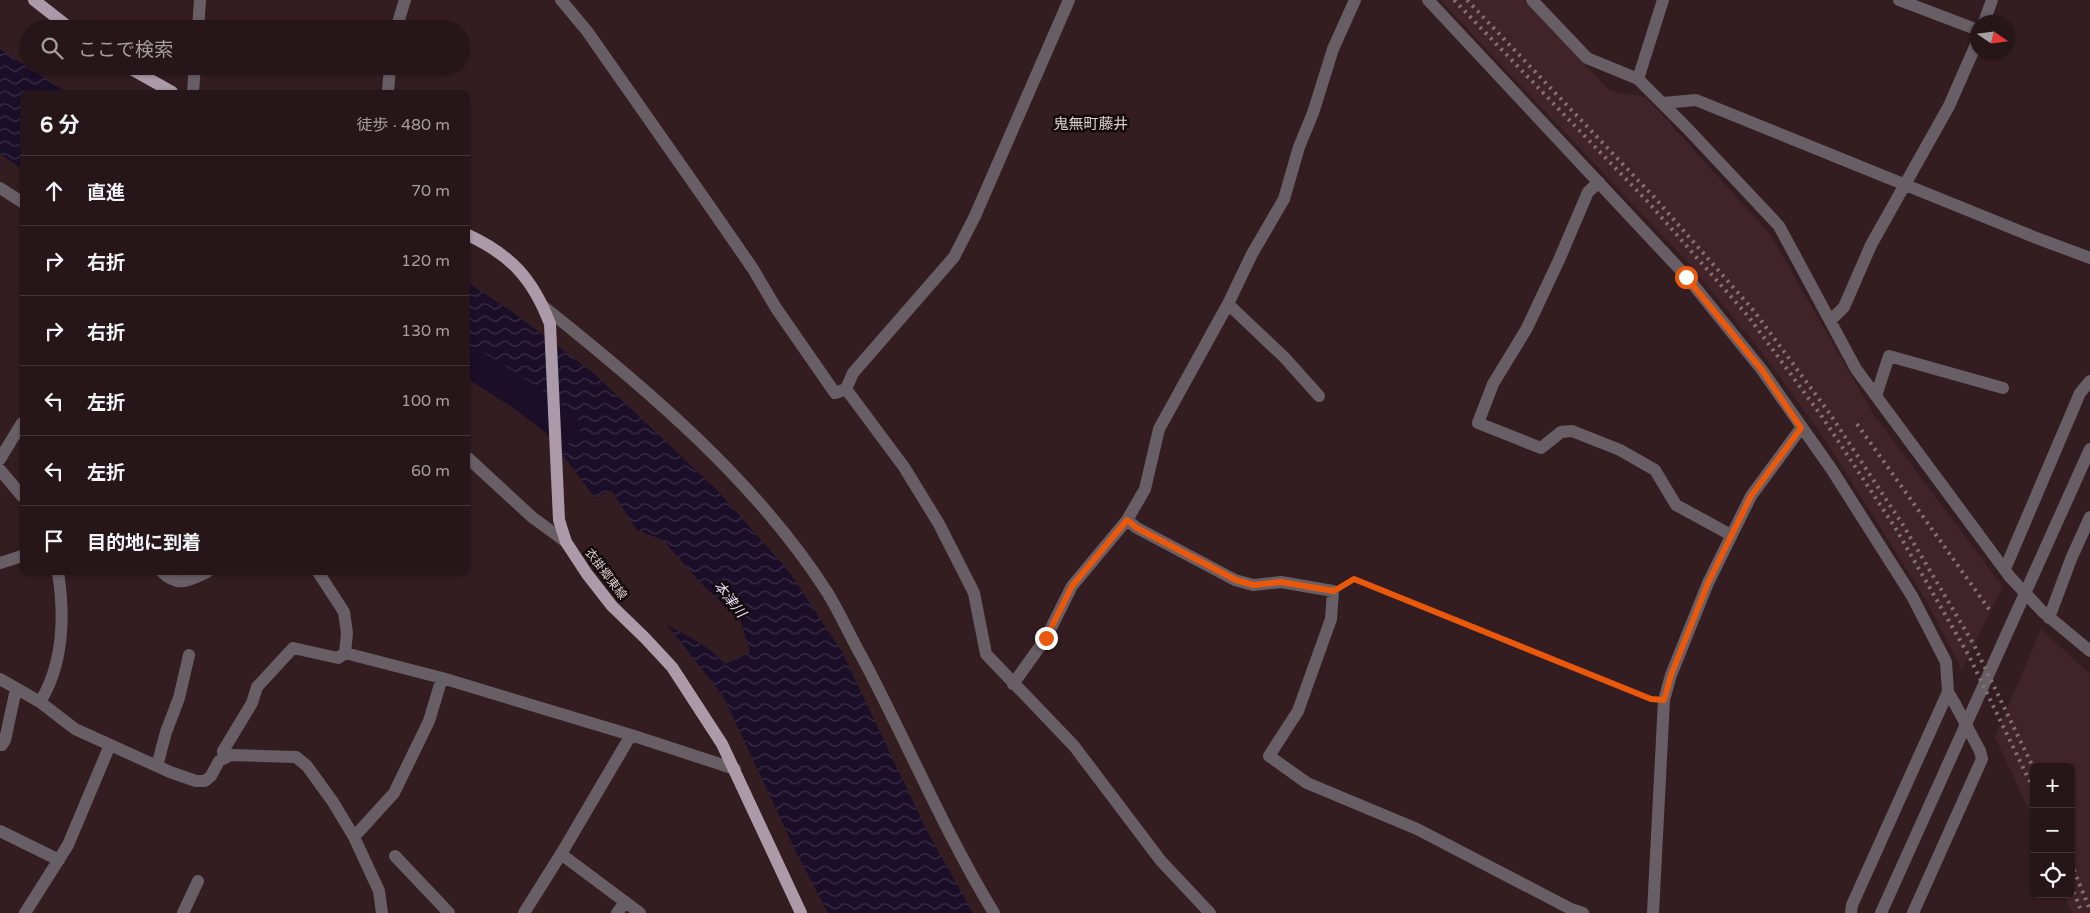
<!DOCTYPE html>
<html lang="ja">
<head>
<meta charset="utf-8">
<style>
  body { margin:0; font-family:"Varela Round","Noto Sans JP",sans-serif; background:#322326; color:#f1f3f6 }
  .controls { position:absolute; right:15px; bottom:15px; display:grid; overflow:hidden; border-radius:8px; box-shadow:0 1px 4px #0004 }
  .controls button { width:45px; height:45px; display:grid; place-items:center; padding:0; border:0; border-bottom:1px solid #423538; background:#261619; color:#f1f3f6; font:25px sans-serif }
  .compass { position:absolute; left:1970px; top:15px; width:45px; height:45px; border-radius:50%; background:#261619; box-shadow:0 1px 4px #0004; rotate:103deg }
  .stop { position:absolute; width:15px; height:15px; margin:-11px; border:4px solid #ea580c; border-radius:50%; background:#fff }
  .stop.end { background:#ea580c; border-color:#fff; box-shadow:0 1px 5px #0008 }
  .list { margin:0; padding:0; list-style:none }
  h2 { display:flex; justify-content:space-between; align-items:center; height:65px; margin:0; padding:0 20px; font-size:21px }
  h2 small { font-size:16px; font-weight:400; color:#a49fa2 }
  .list li { display:grid; grid-template-columns:32px 1fr auto; gap:15px; align-items:center; box-sizing:border-box; height:70px; padding:0 20px; border-top:1px solid #423538 }
  .list b { display:block; font-size:19px; white-space:nowrap }
  .list em { font-size:16px; font-style:normal; color:#a49fa2 }
  .icon { flex:none; width:28px; height:28px; fill:none; stroke:currentColor; stroke-width:2; stroke-linecap:round; stroke-linejoin:round }
  .map { position:relative; flex:none; width:2090px; height:913px; overflow:hidden }
  .search { position:absolute; background:#261619; box-shadow:0 1px 4px #0004; left:20px; top:20px; width:450px; height:55px; display:flex; align-items:center; gap:12px; box-sizing:border-box; padding:0 18px; border-radius:28px; color:#a49fa2; font-size:19px }
  .panel { position:absolute; background:#261619; box-shadow:0 1px 4px #0004; left:20px; top:90px; width:450px; height:485px; border-radius:8px }
  .map>svg:first-child { display:block }
  .built { fill:#412429 }
  .water { fill:url(#water-waves) }
  .lines { fill:none; stroke-linecap:round; stroke-linejoin:round }
  .river { stroke:#1a0e29; stroke-width:31 }
  .path { stroke:#7d6a6c; stroke-width:3; stroke-dasharray:4 4; stroke-linecap:butt }
  .minor { stroke:#685f66; stroke-width:12 }
  .major { stroke:#ac9aa8; stroke-width:12 }
  .rail { stroke:#837073; stroke-width:4; stroke-dasharray:2.5 5; stroke-linecap:butt }
  .minor-bridge { stroke:#685f66; stroke-width:12 }
  .route { stroke:#ea580c; stroke-width:6 }
  .labels { text-anchor:middle; stroke-width:5; stroke-linejoin:round; paint-order:stroke }
  .street-label { font-size:12px; fill:#ddcecf; stroke:#140b0c }
  .water-label { font-size:14px; font-style:italic; fill:#e6def6; stroke:#140b0c }
  .quarter-label { font-size:15px; fill:#ddcecf; stroke:#140b0c }
</style>
</head>
<body>
<div class="map">
<svg width="2090" height="913" viewBox="0 0 2090 913">
  <defs>
    <pattern id="water-waves" width="16" height="10" patternUnits="userSpaceOnUse" patternTransform="scale(1.25)"><rect width="16" height="10" fill="#1a0e29"/><path d="M0 5q4-4 8 0t8 0" fill="none" stroke="#3b3047"/></pattern>
  </defs>
  <rect width="100%" height="100%" fill="#331d21"/>
  <path class="built" d="M1440,0H1523L1610,91L1646,97L1770,234L1874,415L2003,587L1962,670L1926,600L1822,435L1760,350L1692,267Z
    M2041,629L2090,674V913H2072L2064,894H2071V767H2034V821L1995,737Z"/>
  <path class="water" d="M0,49L66,92H22V169L0,154Z
    M468,283L511,311L591,371L718,491L790,573L842,652L926,829L973,913H828L797,854L723,696L667,625C688,636 709,646 725,664L750,652L741,622L698,580L663,540L637,530L611,490L595,498L531,413L533,384L509,368L476,360L468,367Z"/>
  <g class="lines">
    <path class="river" d="M468,361L522,395L565,428"/>
    <path class="path" d="M1345,584L1354,579L1651,699"/>
    <path class="minor" d="M561,0L587,31L713,211L753,269L776,308L835,393L846,389
      M1069,0L975,216L954,257L853,373L846,389L904,467L939,524L974,593L986,654L1074,746L1161,861L1210,913
      M1428,0L1687,277L1762,370L1832,470L1912,596L1946,662L1948,692L1955,704
      M1532,0L1587,58L1638,79L1686,127L1779,226L1856,369L2010,577
      M1899,0L1978,30
      M1984,22L1992,0
      M198,29L200,0
      M396,29L405,0
      M1638,79L1663,0
      M193,92L195,66
      M388,92L390,66
      M1663,103L1696,100L2034,237L2090,258
      M1599,182L1588,192L1559,260L1527,328L1493,384L1478,423L1541,448L1561,432L1572,431L1620,450L1655,470L1676,505L1731,535
      M0,188L22,202
      M1228,304L1284,357L1319,396
      M544,307C647,389 756,481 827,592C840,613 850,636 862,657C907,742 944,831 994,913
      M1830,321L1844,307L1871,245L1949,106L1978,40
      M1876,396L1889,356L2003,388
      M468,458L532,517L566,542
      M0,459L22,423
      M0,470L22,496
      M1127,520L1137,528L1235,580L1253,585L1281,582L1333,591L1331,619L1298,711L1269,756L1307,783L1417,829L1571,909L1583,913
      M0,563L22,556
      M2005,569L2080,393L2090,381
      M162,572C178,588 190,580 207,572
      M318,572L344,612L347,633L345,653L442,678L631,735L735,769
      M2043,612L2090,651
      M2049,618L2071,559L2090,517
      M0,679L40,702L75,729L170,772L196,781H205L211,776L219,761L231,755L296,757L307,766L333,802L354,837L379,891L382,913
      M1013,684L1046,638L1072,586L1127,520L1145,489L1159,429L1228,304L1252,254L1284,199L1299,147L1313,113L1333,49L1355,0
      M40,702C64,663 65,617 58,572
      M0,744L2,745L5,740L16,689
      M224,757L223,751L252,703L257,687L293,648L338,658L345,653
      M157,766L166,732L179,698L189,655
      M0,831L59,860
      M354,837L394,793L429,721L442,678
      M561,854L640,913
      M395,856L449,913
      M25,913L68,845L110,745
      M183,913L198,881
      M524,913L561,854L631,735
      M617,913L625,902
      M1653,913L1664,700L1671,675L1708,583L1751,496L1801,428
      M1851,913L1852,905L1948,692
      M1881,913L2090,449
      M1913,913L1982,759L1980,751"/>
    <path class="major" d="M34,0L71,29
      M126,66L172,92
      M468,235C511,255 533,279 550,324L559,520L566,542L587,574L612,606L645,638L672,667L722,744L801,913"/>
    <path class="rail" d="M1454,0L1648,202L1748,316L1823,418L1896,529L1969,656L2034,790
      M1467,0L1654,197L1754,311L1830,414L1903,525L1974,645L2034,769
      M1857,424L1991,612
      M2071,863L2090,910
      M2071,885L2082,913"/>
    <path class="minor-bridge" d="M2010,577L2043,612
      M1955,704L1980,751"/>
  </g>
  <g class="lines">
    <path class="route" d="M1046,638L1072,586L1127,520L1137,528L1236,580L1253,585L1281,582L1334,591L1354,579L1651,699L1664,700L1671,675L1708,583L1751,496L1801,428L1762,370L1686,277"/>
  </g>
  <g class="labels">
    <g class="street-label">
      <text transform="translate(606 574) rotate(53)" y="4">衣掛郷東線</text>
    </g>
    <g class="water-label">
      <text transform="translate(730 599) rotate(51)" y="5">本津川</text>
    </g>
    <g class="quarter-label">
      <text x="1091" y="129">鬼無町藤井</text>
    </g>
  </g>
</svg>
<div class="controls">
<button>+</button>
<button>−</button>
<button><svg class="icon" aria-label="locate" viewBox="0 0 24 24"><circle cx="12" cy="12" r="6"/><path d="M12 2v4M12 18v4M2 12h4M18 12h4"/></svg></button>
</div>
<svg class="compass" viewBox="-18 -18 36 36"><path d="M0-13l5 13h-10z" fill="#e53935"/><path d="M0 13l5-13h-10z" fill="#a49fa2"/></svg>
<div class="stop" style="left:1686px;top:277px"></div>
<div class="stop end" style="left:1046px;top:638px"></div>
<div class="search"><svg class="icon" aria-label="search" viewBox="0 0 24 24"><circle cx="10" cy="10" r="6"/><path d="M15 15l6 6"/></svg>ここで検索</div>
<section class="panel">
<h2>6 分<small>徒歩 · 480 m</small></h2>
<ul class="list">
<li><svg class="icon" aria-label="ahead" viewBox="0 0 24 24"><path d="M12 20V5M6 11l6-6 6 6"/></svg><div><b>直進</b></div><em>70 m</em></li>
<li><svg class="icon" aria-label="right" viewBox="0 0 24 24"><path d="M7 20v-9h11M14 6l5 5-5 5"/></svg><div><b>右折</b></div><em>120 m</em></li>
<li><svg class="icon" aria-label="right" viewBox="0 0 24 24"><path d="M7 20v-9h11M14 6l5 5-5 5"/></svg><div><b>右折</b></div><em>130 m</em></li>
<li><svg class="icon" aria-label="left" viewBox="0 0 24 24"><path d="M17 20v-9H6M10 6l-5 5 5 5"/></svg><div><b>左折</b></div><em>100 m</em></li>
<li><svg class="icon" aria-label="left" viewBox="0 0 24 24"><path d="M17 20v-9H6M10 6l-5 5 5 5"/></svg><div><b>左折</b></div><em>60 m</em></li>
<li><svg class="icon" aria-label="arrive" viewBox="0 0 24 24"><path d="M6 21V4h12l-3 4 3 4H6"/></svg><div><b>目的地に到着</b></div></li>
</ul>
</section>
</div>
</body>
</html>
